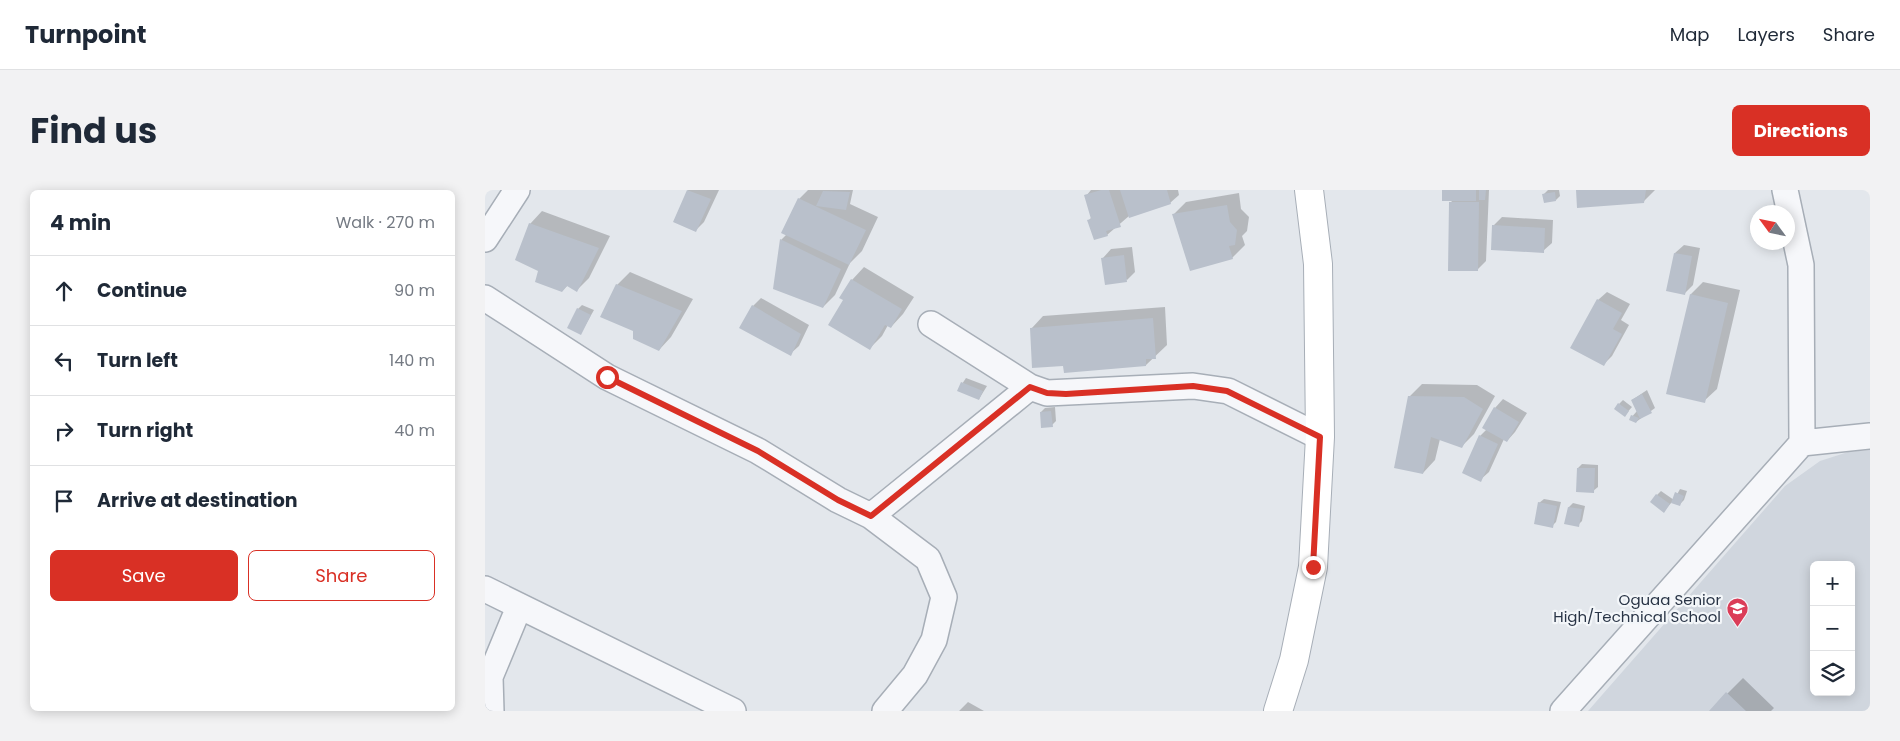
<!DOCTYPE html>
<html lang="en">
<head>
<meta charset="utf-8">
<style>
  body { margin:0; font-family:Poppins,sans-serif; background:#f2f2f3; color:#1f2937 }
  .controls { position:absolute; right:15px; bottom:15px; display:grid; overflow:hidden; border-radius:8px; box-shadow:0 2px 12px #0003 }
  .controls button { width:45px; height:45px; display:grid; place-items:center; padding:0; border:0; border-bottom:1px solid #e0e1e3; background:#fff; color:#1f2937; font:25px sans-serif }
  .compass { position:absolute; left:1265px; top:15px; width:45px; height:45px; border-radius:50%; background:#fff; box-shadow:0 2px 12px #0003; rotate:303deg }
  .stop { position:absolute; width:15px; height:15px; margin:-11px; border:4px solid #d93025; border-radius:50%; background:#fff }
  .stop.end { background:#d93025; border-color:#fff; box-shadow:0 1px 5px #0008 }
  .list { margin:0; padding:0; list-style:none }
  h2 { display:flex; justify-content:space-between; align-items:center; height:65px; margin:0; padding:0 20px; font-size:21px }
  h2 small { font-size:16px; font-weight:400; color:#747a83 }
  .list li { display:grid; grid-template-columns:32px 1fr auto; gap:15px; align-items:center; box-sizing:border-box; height:70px; padding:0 20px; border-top:1px solid #e0e1e3 }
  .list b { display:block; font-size:19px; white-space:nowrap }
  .list em { font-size:16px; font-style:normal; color:#747a83 }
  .actions { display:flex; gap:10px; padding:15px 20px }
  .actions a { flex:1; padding:11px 0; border:1px solid #d93025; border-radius:8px; text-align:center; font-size:18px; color:#d93025 }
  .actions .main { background:#d93025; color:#fff }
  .icon { flex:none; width:28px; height:28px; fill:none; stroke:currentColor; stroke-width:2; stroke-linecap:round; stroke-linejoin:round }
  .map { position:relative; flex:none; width:1385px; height:521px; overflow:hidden; border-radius:8px }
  header { display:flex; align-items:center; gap:30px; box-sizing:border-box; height:70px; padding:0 25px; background:#fff; border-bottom:1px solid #e0e1e3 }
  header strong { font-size:24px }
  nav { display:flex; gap:28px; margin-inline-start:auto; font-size:18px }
  .intro { display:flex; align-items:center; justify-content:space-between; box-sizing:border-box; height:120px; padding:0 30px }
  h1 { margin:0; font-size:35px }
  .button { padding:12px 22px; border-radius:8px; background:#d93025; color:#fff; font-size:18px; font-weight:700 }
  main { display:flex; gap:30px; padding:0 30px }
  aside { flex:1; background:#fff; border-radius:8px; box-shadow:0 2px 12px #0003 }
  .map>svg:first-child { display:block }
  .built { fill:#d0d6de; fill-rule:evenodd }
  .shadow { fill:#0003 }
  .building { fill:#b9c0cb }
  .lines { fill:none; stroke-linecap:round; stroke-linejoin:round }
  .street-casing { stroke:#a7aeb7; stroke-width:28 }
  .secondary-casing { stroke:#a7aeb7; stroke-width:30 }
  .street { stroke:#f6f7fa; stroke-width:25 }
  .secondary { stroke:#fff; stroke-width:28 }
  .route { stroke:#d93025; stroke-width:6 }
  .labels { text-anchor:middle; stroke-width:4.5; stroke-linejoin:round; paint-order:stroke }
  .poi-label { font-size:15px; fill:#293446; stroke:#f3f6f9; text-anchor:end }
</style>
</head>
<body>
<header>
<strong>Turnpoint</strong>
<nav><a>Map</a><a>Layers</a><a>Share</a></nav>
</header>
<div class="intro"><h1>Find us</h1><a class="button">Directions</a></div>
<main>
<aside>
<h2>4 min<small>Walk · 270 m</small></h2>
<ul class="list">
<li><svg class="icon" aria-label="ahead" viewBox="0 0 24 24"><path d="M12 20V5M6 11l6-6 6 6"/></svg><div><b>Continue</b></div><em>90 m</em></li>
<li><svg class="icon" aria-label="left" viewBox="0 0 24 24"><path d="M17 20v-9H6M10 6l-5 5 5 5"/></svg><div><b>Turn left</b></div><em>140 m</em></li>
<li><svg class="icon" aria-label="right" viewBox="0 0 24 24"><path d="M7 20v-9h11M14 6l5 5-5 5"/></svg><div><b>Turn right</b></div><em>40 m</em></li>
<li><svg class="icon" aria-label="arrive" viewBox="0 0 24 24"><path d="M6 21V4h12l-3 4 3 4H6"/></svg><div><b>Arrive at destination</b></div></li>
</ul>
<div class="actions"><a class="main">Save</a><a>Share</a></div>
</aside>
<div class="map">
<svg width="1385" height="521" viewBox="0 0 1385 521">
  <rect width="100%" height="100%" fill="#e3e7ec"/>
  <path class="built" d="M1385,260V521H1103L1300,296L1335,271L1363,262ZM1329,375H1366V502H1329Z"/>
  <path class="shadow" d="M203,0H234L219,32L210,41L189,31Z
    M323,0H368L365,14L393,27L377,61L365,73L350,105L338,117L296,50L302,44L314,9Z
    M606,0H693L694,5L685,13L644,26L622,45L604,30L607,27L601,6Z
    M959,0H1004L1001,71L992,80L965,13L968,10Z
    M1063,0H1074L1075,6L1071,10L1059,4Z
    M1092,0H1170L1159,11Z
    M754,3L756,19L764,27L762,41L757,46L760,55L747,68L688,25L701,12Z
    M57,21L125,46L104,88L92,100L83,95L77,101L54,81L45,34Z
    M1017,27L1068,30L1067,53L1058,61L1008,36Z
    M1199,55L1215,58L1208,95L1199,104L1190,63Z
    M647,57L650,82L642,90L618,68L626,59Z
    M379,77L429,107L418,124L406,137L403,135L397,146L385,158L360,110L367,90Z
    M145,82L208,109L186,147L174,160L149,140L132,95Z
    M1218,92L1255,100L1232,199L1219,211L1206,104Z
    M1122,102L1145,114L1136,130L1144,135L1127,166L1118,175L1113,110Z
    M276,108L324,135L314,156L305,164L268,116Z
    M97,115L109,120L96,143L93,119Z
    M680,117L682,155L661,175L546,139L558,126Z
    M481,188L502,196L494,209L473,200Z
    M937,194L992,195L1010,206L989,244L976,257L955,249L950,270L938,283L924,207Z
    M1162,200L1170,218L1151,232L1145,229L1152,221L1147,210Z
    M1018,209L1042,223L1030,242L1022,251L1019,249L1004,282L995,290L979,283L995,246L1002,239L1010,218Z
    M1138,210L1147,217L1140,225L1134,214Z
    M570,217L571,231L567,235L556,222L560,218Z
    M1097,274L1113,275V297L1108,301L1093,278Z
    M1195,299L1202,301L1199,310L1194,315L1187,312L1179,321L1172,305L1176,301L1189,310Z
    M1059,309L1076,312L1071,332L1067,336L1054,313Z
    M1088,313L1100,316L1097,331L1093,335L1081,333L1084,317Z
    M1258,488L1289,518L1286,521H1225Z
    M483,512L499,521H474Z"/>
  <path class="building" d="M202,0L226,9L211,42L188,32Z
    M616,0H624L636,37L621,41L623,46L609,50L602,30L606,29L599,5Z
    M635,0H682L686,14L644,28Z
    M957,0H991V11H957Z
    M994,0H1001L1000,10H994Z
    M1091,0H1161L1159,13L1092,18Z
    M338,1L365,2L361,20L331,16Z
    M1070,2L1071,11L1059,13L1057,4Z
    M313,8L381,40L364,75L296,43Z
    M964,12H994L993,81H963Z
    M742,15L745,32L752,40L750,55L744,56L748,69L705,81L687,24Z
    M44,33L114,58L92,102L82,96L77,102L50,92L53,81L30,70Z
    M1007,35L1060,38L1059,63L1006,60Z
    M295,49L356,79L338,118L288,99Z
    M1189,63L1207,66L1200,105L1181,101Z
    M639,65L642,92L620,95L616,68Z
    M366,89L417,119L406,138L400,135L385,160L343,135L358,110L354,108Z
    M131,94L197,121L174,161L148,149V141L115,127Z
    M1205,104L1243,113L1220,213L1181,204Z
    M1112,109L1137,123L1128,139L1137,144L1119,176L1085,158Z
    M267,115L316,144L306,166L254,138Z
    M92,118L106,125L96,145L82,138Z
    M668,128L671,169H661V176L579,183L578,176L547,178L545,138Z
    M476,192L498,201L494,210L472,201Z
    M1157,204L1167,223L1155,229L1146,210Z
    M923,206L979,207L998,219L977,258L946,247L938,284L909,278Z
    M1133,213L1144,221L1140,227L1129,219Z
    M1009,217L1034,232L1022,252L997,238Z
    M566,221L568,237L556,238L555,222Z
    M1146,225L1154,228L1151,233L1144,230Z
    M994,245L1013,254L996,292L977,283Z
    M1092,278H1110L1109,303L1091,302Z
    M1190,302L1199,306L1195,316L1186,313Z
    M1171,304L1185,314L1179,323L1165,312Z
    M1053,312L1072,316L1068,338L1049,334Z
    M1083,317L1097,319L1094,337L1079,334Z
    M1241,502L1261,521H1224Z"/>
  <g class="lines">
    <defs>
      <path id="street" d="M1300,0L1316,75L1317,253
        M0,49L32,0
        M0,108L122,187L273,261L353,310L386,326L443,369L459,407L449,450L430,485L400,521
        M446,134L545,197L562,203L708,196L743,201L835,247
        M386,326L545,197
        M0,399L248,521
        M6,521L5,487L34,417
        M1078,521L1317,253L1385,246"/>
      <path id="secondary" d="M793,521L809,470L828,377L835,247L833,74L824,0"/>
    </defs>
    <use href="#street" class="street-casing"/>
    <use href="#secondary" class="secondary-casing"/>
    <use href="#street" class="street"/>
    <use href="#secondary" class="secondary"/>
  </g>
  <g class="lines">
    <path class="route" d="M122,187L273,261L353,310L386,326L545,197L562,203L581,204L708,196L742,201L835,247L828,377"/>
  </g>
  <defs>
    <symbol id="school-pin" viewBox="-11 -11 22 30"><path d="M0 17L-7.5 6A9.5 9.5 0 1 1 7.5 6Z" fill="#db3d58" stroke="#f3f6f9"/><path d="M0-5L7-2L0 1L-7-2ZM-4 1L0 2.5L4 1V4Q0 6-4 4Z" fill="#fff"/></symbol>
  </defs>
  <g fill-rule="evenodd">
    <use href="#school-pin" x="1240" y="406" width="25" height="34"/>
  </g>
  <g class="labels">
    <g class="poi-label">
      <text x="1236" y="415">Oguaa Senior<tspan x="1236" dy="17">High/Technical School</tspan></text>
    </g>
  </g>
</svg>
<div class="controls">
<button>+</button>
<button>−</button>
<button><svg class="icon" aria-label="layers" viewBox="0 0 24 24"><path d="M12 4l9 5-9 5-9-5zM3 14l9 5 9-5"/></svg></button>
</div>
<svg class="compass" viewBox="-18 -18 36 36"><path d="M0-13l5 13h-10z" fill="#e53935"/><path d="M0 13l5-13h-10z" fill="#747a83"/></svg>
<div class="stop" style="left:122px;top:187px"></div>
<div class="stop end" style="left:828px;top:377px"></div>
</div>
</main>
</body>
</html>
